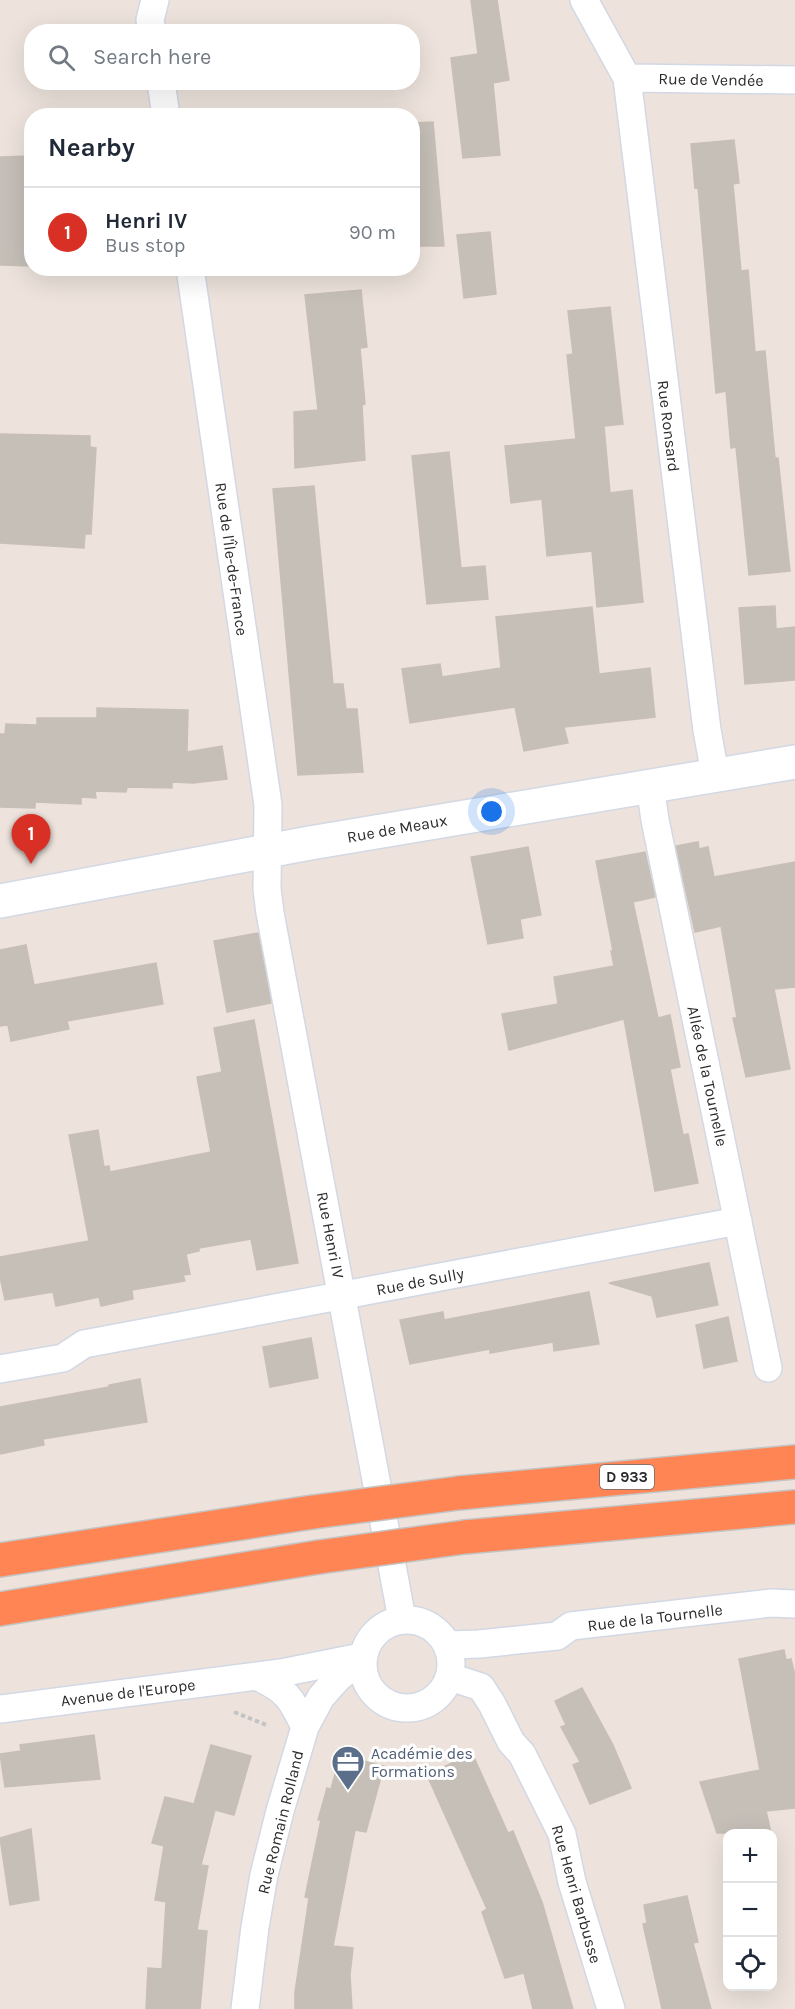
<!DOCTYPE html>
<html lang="en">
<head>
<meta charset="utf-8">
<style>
  body { margin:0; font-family:Karla,sans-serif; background:#f2f2f3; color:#1f2937 }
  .controls { position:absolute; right:18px; bottom:18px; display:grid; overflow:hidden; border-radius:12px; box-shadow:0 6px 24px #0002 }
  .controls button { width:54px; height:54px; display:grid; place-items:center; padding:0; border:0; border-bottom:2px solid #e0e1e3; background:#fff; color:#1f2937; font:30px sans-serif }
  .you { position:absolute; left:492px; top:812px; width:21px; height:21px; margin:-15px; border:4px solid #fff; border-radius:50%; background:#1a73e8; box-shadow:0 0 0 9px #1a73e833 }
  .badge { display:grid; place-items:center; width:39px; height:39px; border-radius:50%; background:#d93025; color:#fff; font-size:20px; font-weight:700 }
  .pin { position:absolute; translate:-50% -50px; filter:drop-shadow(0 2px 3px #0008) }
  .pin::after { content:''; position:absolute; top:32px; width:21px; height:18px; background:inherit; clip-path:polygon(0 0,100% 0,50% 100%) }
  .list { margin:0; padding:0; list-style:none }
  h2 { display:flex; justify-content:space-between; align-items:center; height:78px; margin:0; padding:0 24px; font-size:26px }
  h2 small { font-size:20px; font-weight:400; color:#747a83 }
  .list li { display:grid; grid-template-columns:39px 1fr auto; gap:18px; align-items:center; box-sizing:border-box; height:90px; padding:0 24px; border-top:2px solid #e0e1e3 }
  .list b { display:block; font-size:22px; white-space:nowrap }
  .list p { margin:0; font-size:20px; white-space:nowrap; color:#747a83 }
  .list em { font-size:20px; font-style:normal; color:#747a83 }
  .icon { flex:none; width:33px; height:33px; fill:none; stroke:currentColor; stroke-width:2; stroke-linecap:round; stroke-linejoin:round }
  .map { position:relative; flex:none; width:795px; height:2009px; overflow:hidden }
  .search { position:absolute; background:#fff; box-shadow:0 6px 24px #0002; left:24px; top:24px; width:396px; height:66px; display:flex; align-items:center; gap:15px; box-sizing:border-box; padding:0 21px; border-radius:24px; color:#747a83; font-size:22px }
  .panel { position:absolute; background:#fff; box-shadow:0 6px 24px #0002; left:24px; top:108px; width:396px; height:168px; border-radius:24px }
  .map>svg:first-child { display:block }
  .building { fill:#c5bfb8; stroke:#c8bfb6; stroke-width:1.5 }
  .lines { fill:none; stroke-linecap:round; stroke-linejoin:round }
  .street-casing { stroke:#d2d8e4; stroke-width:30 }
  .secondary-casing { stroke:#d2d8e4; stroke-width:36 }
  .highway-casing { stroke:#c4c4c4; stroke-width:36 }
  .path { stroke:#c4c4c4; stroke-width:4; stroke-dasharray:4.5 3; stroke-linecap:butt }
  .street { stroke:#fff; stroke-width:27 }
  .secondary { stroke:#fff; stroke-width:33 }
  .highway { stroke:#ff8555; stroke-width:33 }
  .highway-bridge-casing { stroke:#c4c4c4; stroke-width:36; stroke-linecap:butt }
  .highway-bridge { stroke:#ff8555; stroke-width:33 }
  .labels { text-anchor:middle; stroke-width:6; stroke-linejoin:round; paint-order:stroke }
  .shield { fill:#fff; stroke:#6b6b6b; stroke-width:1.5 }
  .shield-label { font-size:15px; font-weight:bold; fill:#2b2b2b }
  .street-label { font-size:16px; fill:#2b2b2b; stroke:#fff }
  .service-label { font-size:16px; fill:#4e5e75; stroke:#fff; text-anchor:start }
</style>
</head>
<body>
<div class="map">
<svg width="795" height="2009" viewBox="0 0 795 2009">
  <rect width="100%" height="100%" fill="#ede3dc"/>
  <path class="building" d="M471,0H497L509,80L493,83L500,155L463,158L451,58L478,54Z
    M433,122L444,246H412V123Z
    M734,140L739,183L733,184L741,271L748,270L755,352L765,351L775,458H778L790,571L749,575L736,447L731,448L726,391L716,393L698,187L695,188L691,144Z
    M32,156V266L0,265V157Z
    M490,232L496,294L464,298L457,235Z
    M361,290L367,347L360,348L365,404L362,405L365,460L295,468L294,412L318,410L305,295Z
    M610,307L623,424L604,426L610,493L632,490L643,602L597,607L592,551L547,556L542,499L511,503L505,446L576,439L567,355L573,354L568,311Z
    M0,434L90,436V447L96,448L91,534H85L84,548L0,543Z
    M449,452L461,568L485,566L488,599L427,604L412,456Z
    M314,486L333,684H343L346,709H357L363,772L298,775L273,489Z
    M775,606L776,629L795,627V680L745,684L739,608Z
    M592,607L599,674L650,668L655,717L564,727L568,743L524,751L515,707L410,723L402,669L440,664L442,677L501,668L496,617Z
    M97,708L188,710L187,752L222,746L227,779L193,783L172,782V788L127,787L126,792L95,791L96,798L81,797V804L35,802V808L0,807V734H5L6,724L37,725V718H97Z
    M698,842L699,849L708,847L714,877L795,862V987L774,989L790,1069L746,1077L733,1018H737L721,926L695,932L676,846Z
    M528,847L541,915L520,919L523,938L488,944L471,857Z
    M645,852L655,897L633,902L658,1018L670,1015L680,1067L670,1069L683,1135L688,1134L698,1183L655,1191L624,1019L509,1050L502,1014L558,1004L554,977L614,966L611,951H613L596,861Z
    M258,933L271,1003L227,1012L214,941Z
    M26,945L34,985L156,963L163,1004L67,1021L69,1029L11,1041L8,1025L0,1026V950Z
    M254,1020L298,1263L257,1270L251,1239L199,1248V1251L186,1254L190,1274L183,1275L185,1281L132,1290L133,1299L101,1306L99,1297L56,1306L53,1292L5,1300L0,1277V1257L89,1241L69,1135L98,1130L104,1167L109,1166L110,1172L211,1152L197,1077L222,1072L214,1028Z
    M709,1263L718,1305L657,1317L652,1296L609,1283Z
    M589,1292L599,1344L554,1351L553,1342L490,1353V1349L410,1364L400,1320L443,1312L444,1320Z
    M728,1317L737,1361L704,1368L696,1325Z
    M311,1338L318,1378L270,1387L263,1347Z
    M140,1379L147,1422L43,1439L44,1445L0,1454V1407L109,1387V1385Z
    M784,1650L786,1660L791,1659L795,1675V1808L766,1811L771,1833H717L700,1782L760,1770L739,1659Z
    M582,1688L613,1745L631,1788L590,1804L573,1765L580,1762L561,1727L566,1725L555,1701Z
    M94,1735L100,1779L5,1787L0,1754L21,1751L20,1745Z
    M211,1745L251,1756L234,1815L215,1810L201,1865L208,1866L197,1930L207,1931L200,2009H146L148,1968L162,1969L166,1902L155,1900L164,1846L152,1843L165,1797L194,1804Z
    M472,1753L508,1833L513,1831L542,1902L573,2009H533L524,1973L505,1978L482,1912L487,1909L427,1775Z
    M340,1755L384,1766L366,1832L355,1830L333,1946L353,1948L350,1975L352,2009H295V1992L309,1898L305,1897L321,1820H318L327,1788L331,1789Z
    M31,1829L39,1900L10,1905L0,1838Z
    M687,1896L698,1942L693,1943L711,2009H662L643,1924L647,1923L644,1905Z"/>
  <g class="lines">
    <defs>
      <path id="street" d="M584,0L627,78L707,730L715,774
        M152,32L150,20L155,0
        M627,78L795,80
        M161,82L166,116
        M190,268L268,805L267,889L270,913L402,1619
        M650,785L655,820L768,1368
        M0,1369L63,1358L84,1344L738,1221
        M363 1664a44 44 0 1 1 88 0a44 44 0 1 1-88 0Z
        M447,1645L479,1644L557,1636L571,1626L771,1603L795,1604
        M256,1676C287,1690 291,1698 305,1727
        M450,1677L481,1687L492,1704L511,1742L522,1754L562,1834L572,1882L611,2009
        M0,1709L281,1673L361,1657
        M245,2009L255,1927L264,1875L280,1811L305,1727L321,1697L337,1679L364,1656"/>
      <path id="secondary" d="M0,901L310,843L795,762"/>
      <path id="highway" d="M459,1493L795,1462
        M465,1537L795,1507
        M0,1560L313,1512
        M0,1609L319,1557"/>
    </defs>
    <use href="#street" class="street-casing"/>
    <use href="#secondary" class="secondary-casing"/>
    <use href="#highway" class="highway-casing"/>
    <path class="path" d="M234,1712L269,1726"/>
    <use href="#street" class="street"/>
    <use href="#secondary" class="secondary"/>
    <use href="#highway" class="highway"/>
    <defs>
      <path id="highway-bridge" d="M313,1512L459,1493
        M319,1557L465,1537"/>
    </defs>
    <use href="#highway-bridge" class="highway-bridge-casing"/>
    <use href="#highway-bridge" class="highway-bridge"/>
  </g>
  <defs>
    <symbol id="office-pin" viewBox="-11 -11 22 30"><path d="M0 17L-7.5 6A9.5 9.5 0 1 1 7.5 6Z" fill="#5c6f8a" stroke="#fff"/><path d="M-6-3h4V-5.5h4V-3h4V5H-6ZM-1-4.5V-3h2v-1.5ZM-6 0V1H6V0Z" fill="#fff"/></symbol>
  </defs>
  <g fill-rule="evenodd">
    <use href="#office-pin" x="329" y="1743" width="38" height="52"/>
  </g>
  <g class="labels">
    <rect class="shield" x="600" y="1465" width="54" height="24" rx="4.5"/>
    <g class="shield-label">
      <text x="627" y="1482">D 933</text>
    </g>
    <g class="street-label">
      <text transform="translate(711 79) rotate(1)" y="6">Rue de Vendée</text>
      <text transform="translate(669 426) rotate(83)" y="6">Rue Ronsard</text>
      <text transform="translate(232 559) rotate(82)" y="6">Rue de l'Île-de-France</text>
      <text transform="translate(397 828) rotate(-10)" y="6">Rue de Meaux</text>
      <text transform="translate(708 1076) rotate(78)" y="6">Allée de la Tournelle</text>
      <text transform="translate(331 1235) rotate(79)" y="6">Rue Henri IV</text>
      <text transform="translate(420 1281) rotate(-11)" y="6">Rue de Sully</text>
      <text transform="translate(655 1617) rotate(-7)" y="6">Rue de la Tournelle</text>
      <text transform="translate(128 1692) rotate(-7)" y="6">Avenue de l'Europe</text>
      <text transform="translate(280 1822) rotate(-76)" y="6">Rue Romain Rolland</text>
      <text transform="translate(577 1894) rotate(74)" y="6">Rue Henri Barbusse</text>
    </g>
    <g class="service-label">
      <text x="371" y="1759">Académie des<tspan x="371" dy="18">Formations</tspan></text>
    </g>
  </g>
</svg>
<div class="controls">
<button>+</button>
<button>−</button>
<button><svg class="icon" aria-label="locate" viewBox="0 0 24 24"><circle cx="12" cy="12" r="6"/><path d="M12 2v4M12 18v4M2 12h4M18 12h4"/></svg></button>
</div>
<div class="you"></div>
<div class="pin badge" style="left:31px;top:864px">1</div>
<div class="search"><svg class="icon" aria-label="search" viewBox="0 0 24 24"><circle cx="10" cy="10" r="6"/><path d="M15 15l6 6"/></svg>Search here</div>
<section class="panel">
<h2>Nearby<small></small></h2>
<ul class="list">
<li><span class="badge">1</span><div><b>Henri IV</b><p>Bus stop</p></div><em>90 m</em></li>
</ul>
</section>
</div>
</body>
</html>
